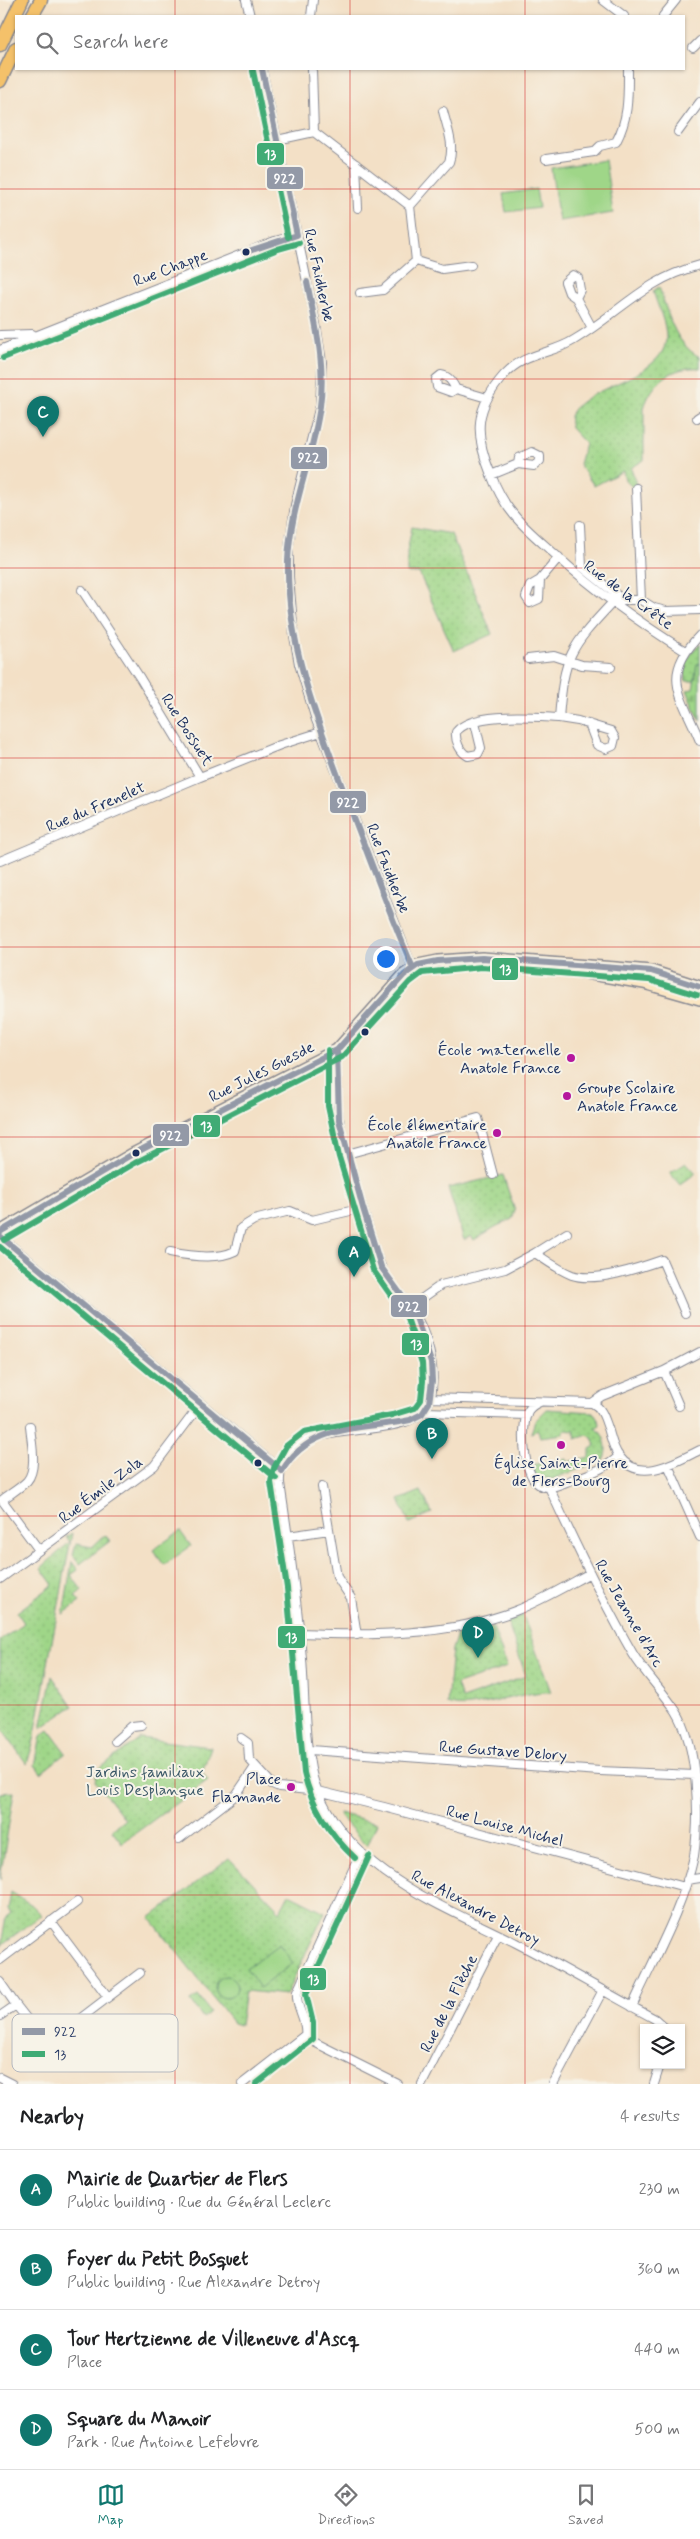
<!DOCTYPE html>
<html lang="en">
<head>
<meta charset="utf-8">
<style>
  body { margin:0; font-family:Mynerve,sans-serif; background:#f6f6f6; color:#202124 }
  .controls { position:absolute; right:15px; bottom:15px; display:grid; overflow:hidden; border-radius:0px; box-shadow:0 1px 4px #0004 }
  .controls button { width:45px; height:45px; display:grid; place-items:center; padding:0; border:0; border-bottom:1px solid #e0e0e0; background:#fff; color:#202124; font:25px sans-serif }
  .you { position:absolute; left:385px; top:958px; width:18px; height:18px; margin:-12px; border:4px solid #fff; border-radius:50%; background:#1a73e8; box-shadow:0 0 0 8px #1a73e833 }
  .badge { display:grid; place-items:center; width:32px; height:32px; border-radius:50%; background:#0f766e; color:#fff; font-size:16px; font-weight:700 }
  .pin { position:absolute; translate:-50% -41px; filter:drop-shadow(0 1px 2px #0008) }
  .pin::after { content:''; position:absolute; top:26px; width:18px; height:15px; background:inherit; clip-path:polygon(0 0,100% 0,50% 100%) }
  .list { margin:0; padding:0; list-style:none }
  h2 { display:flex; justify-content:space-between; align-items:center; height:65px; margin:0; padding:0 20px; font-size:21px }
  h2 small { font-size:16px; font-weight:400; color:#757577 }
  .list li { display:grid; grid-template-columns:32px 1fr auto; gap:15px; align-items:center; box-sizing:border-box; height:80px; padding:0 20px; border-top:1px solid #e0e0e0 }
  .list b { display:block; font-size:19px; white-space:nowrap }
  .list p { margin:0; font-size:16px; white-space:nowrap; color:#757577 }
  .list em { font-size:16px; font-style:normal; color:#757577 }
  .icon { flex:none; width:28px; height:28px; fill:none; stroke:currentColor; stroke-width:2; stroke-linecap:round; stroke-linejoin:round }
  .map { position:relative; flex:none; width:700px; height:2084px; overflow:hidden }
  .search { position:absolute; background:#fff; box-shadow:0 1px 4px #0004; left:15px; right:15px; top:15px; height:55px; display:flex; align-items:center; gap:12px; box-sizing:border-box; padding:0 18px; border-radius:0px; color:#757577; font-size:19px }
  .sheet { height:385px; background:#fff }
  nav { display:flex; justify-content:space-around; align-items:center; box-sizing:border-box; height:70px; border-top:1px solid #e0e0e0; background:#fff; font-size:14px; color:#757577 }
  nav a { display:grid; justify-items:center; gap:2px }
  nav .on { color:#0f766e }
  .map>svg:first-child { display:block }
  .green { fill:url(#green-dots); stroke:#5d8273 }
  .cemetery { fill:url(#cemetery-stones); stroke:#5d8273 }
  .pitch { fill:#9fd688; stroke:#5d8273 }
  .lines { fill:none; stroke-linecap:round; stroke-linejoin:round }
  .street-casing { stroke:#878892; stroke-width:10 }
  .secondary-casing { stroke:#878892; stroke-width:14 }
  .primary-casing { stroke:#878892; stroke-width:15 }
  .street { stroke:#fff; stroke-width:8 }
  .secondary { stroke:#fbe6c3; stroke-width:11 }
  .primary { stroke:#f4c16a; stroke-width:12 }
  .bus-1-casing { stroke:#f7f3e8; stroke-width:10 }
  .bus-2-casing { stroke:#f7f3e8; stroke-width:10 }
  .bus-1 { stroke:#9399a7; stroke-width:6 }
  .bus-2 { stroke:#40ab75; stroke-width:6 }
  .grid { fill:none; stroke:#d62828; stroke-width:1; stroke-opacity:0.55 }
  .bus-dot { fill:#1b2f5e; stroke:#f7f3e8; stroke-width:2 }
  .poi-dot { fill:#b5179e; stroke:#f7f3e8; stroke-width:2 }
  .labels { text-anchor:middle; stroke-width:4; stroke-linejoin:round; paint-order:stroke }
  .street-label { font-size:16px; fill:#1b2f5e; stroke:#f7f3e8 }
  .poi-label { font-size:16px; fill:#1b2f5e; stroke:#f7f3e8; text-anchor:end }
  .park-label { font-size:16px; fill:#3c5968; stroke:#f7f3e8 }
  .key { fill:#f7f3e8; stroke:#b5b8bf; stroke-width:1 }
  .key-label { font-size:14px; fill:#1b2f5e }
  .line-badge { stroke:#f7f3e8; stroke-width:2 }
  .badge-label { font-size:14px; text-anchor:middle; font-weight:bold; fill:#fff }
</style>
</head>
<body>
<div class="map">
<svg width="700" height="2084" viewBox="0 0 700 2084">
  <defs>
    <pattern id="green-dots" width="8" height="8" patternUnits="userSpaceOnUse" patternTransform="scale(1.25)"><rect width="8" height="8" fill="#9fd688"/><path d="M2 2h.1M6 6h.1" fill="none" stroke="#88b878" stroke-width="1.8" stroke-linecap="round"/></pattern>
    <pattern id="cemetery-stones" width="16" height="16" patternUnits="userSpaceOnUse" patternTransform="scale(1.25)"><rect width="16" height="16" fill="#9fd688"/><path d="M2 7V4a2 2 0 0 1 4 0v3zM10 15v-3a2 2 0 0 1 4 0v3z" fill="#88b878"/></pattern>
  </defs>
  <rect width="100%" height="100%" fill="#f7f3e8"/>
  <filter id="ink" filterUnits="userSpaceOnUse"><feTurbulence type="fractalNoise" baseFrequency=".02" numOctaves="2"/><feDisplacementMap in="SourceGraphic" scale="10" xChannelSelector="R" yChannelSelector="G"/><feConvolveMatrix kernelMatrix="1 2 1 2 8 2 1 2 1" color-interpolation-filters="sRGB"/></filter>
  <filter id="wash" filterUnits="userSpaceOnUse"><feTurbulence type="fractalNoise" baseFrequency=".0096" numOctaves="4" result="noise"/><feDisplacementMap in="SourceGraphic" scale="20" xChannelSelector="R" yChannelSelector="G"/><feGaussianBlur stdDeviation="1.12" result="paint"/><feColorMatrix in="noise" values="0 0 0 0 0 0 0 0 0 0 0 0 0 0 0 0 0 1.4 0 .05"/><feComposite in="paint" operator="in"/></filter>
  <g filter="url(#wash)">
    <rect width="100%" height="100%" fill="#f3e0c6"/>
    <path class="green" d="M659,287C668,312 674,344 700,357V368C672,366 652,382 644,408V460L631,468L636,484L633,488L625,480L623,471L594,486L579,464L585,443L571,428C556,388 663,385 666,339C667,325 657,305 653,291Z
      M412,527L451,534L492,634L454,651L419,573H407V552Z
      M700,644V664H697L695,681H686C683,664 688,656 700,644Z
      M686,1162L696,1173L680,1185L670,1173Z
      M503,1175L515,1211L512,1219L495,1227L474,1240L471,1236L464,1240L448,1188Z
      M547,1409L593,1412L600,1423L599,1427H595C605,1434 610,1451 602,1461L552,1479L536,1477L531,1465L567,1459V1462L590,1457V1449L595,1446L594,1439L588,1435L576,1439L574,1429V1431L564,1430V1434L540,1437L538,1430L531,1433L535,1421Z
      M421,1491L432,1513L409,1523L399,1500Z
      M72,1533L34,1740L27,1764L0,1727V1641L24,1623L17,1612L53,1585L41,1568L70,1542L66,1537Z
      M105,1535L110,1541L80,1564L73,1555L76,1544L92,1547Z
      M72,1562L78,1570L71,1575L82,1590L75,1596L80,1602L63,1614Z
      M523,1615L551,1692C523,1690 470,1714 447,1704L452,1649L457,1634L493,1627L507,1667L457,1684L462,1699L526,1676L507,1621Z
      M52,1676L73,1706L41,1728Z
      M49,1730L66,1753L41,1773L35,1765L41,1736Z
      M140,1738L211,1747L202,1772L208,1780L122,1843L112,1830L125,1819L95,1781L97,1770Z
      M14,1792L0,1879V1793Z
      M339,1813L377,1823L367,1846L339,1815Z
      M229,1858L280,1911L289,1894L325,1912L286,1995L245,1991L240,2025L233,2023L150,1918Z
      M11,1892L32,1905L42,1915L1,1945L6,1918L11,1914L8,1910Z"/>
    <path class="cemetery" d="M697,664H700V721L687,690L693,689Z"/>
    <path class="pitch" d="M605,160L613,213L559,221L551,168Z
      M536,189L539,208L506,212L503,194Z
      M180,1531L191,1546L164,1565L153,1550Z
      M279,1944L293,1963L260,1988L246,1968Z
      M215 1987a11 11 0 1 1 22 0a11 11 0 1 1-22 0Z
      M198,1996L210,2012L203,2018L191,2001Z"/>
  </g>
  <g filter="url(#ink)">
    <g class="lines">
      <defs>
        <path id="street" d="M246,0L250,16
          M603,0L624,16
          M311,16L313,0
          M663,16L676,0
          M693,48L700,41
          M262,69L316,324L322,362L320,405L295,505L289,546V577L294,636L299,664L316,720L415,974
          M312,69L314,132L410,206L416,261L442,269L471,265
          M678,132L700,102
          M277,140L314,132
          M546,159L594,152L600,146L616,142C629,118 628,95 628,69
          M356,164L358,208
          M410,206L449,162C455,146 447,127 443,111
          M360,293L383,290L416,261
          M576,298L580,290L578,278L573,275L565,282L569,293L576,298L592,328
          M0,335L32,334
          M0,350L275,241L297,235
          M456,389C452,382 449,376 441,375L436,379L437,387L451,392L456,389L487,398
          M697,418L700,416
          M491,475L518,464L519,458L532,452L540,456V461L534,466L518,464
          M636,488L641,600
          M580,525L582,567L623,600H641L654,608L666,611L700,610
          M540,580L539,599L530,603L526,597L530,586L540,580L559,557
          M82,590L140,678L200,777L280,745L321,732
          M700,635C660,676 681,695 700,741
          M685,651C640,623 598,593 558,557C543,543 527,531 514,515C503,502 496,488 490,472C474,433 475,408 504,375C525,352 550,355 574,340C621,312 643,280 700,265
          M528,659L554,656L582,665L611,667
          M559,718L578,721L611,731L615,738L613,746L606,749L597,745L589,724
          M475,723L481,748L478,754L468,756C460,752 455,741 456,732C472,711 535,717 559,718C564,655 570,648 612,603
          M0,861L200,777
          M337,1050C337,1070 335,1090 338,1110C342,1145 354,1179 364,1212C370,1230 374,1249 381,1266C387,1281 400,1293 410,1306C427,1331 438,1370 430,1400C416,1451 276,1405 280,1483C289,1542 297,1600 302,1659C305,1694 304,1756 316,1787C349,1872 441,1905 516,1943C563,1967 608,1994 655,2019L665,2028
          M347,1154L478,1118L493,1175
          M0,1236L282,1471
          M170,1252C189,1256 217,1260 235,1251L241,1228L254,1220L290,1211L312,1220L363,1208
          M535,1253C547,1261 559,1270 572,1275C595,1283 639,1268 662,1260L685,1313
          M410,1307L441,1285L505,1269L535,1253L567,1233
          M664,1371L700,1352
          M431,1398L592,1403
          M540,1402C535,1404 531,1406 528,1411C520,1427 522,1490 549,1487C558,1487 567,1481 575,1479C592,1473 606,1468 619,1456
          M592,1403C602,1408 604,1417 608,1428C611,1437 613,1449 619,1456C640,1485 677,1461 700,1450
          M592,1403L602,1396L664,1371L679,1406
          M425,1412L527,1415
          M30,1426C31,1441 38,1468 27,1481C20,1488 10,1494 2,1500L39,1550
          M668,1465L700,1537
          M322,1487L337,1577L351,1598L357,1635
          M549,1487C575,1544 602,1600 633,1654C645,1674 663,1691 676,1711C698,1746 700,1816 694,1856C683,1908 654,1958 632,2007
          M288,1536L329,1530
          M0,1579L154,1466L200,1405
          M300,1633C369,1636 449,1636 515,1611C541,1601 566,1586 590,1573
          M241,1738L248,1743L249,1759L272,1784L279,1787L318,1791L384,1807L685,1887
          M115,1741L132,1726L141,1725
          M310,1750L600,1771L695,1775
          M179,1839L236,1795L255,1767
          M687,1880L700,1878
          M51,1921L108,1997
          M0,1960L77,1902
          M0,1982L16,2005L0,2016
          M16,2005L38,2033L53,2035L77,2021L140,1973
          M304,2037L398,2084
          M0,2078L12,2084
          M242,2084L305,2035C308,2020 295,2008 297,1992L361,1852
          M422,2084L498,1935
          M553,2084L603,1990
          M654,2084L660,2065"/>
        <path id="secondary" d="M580,972L644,983L700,999
          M0,1232L131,1155L337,1050L404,975L418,965L438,961L482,958L616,968L651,971L700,987"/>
        <path id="primary" d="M32,16L41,0
          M0,45L22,0
          M0,81L16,48"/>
      </defs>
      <use href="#street" class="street-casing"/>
      <use href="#secondary" class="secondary-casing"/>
      <use href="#primary" class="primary-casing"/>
      <use href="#street" class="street"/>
      <use href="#secondary" class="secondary"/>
      <use href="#primary" class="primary"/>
      <defs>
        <path id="bus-1" d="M246,252L297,235L262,69
          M307,282C315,323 326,364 320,406C313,458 290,508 288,561C286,649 322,733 352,813C372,865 391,917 413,968
          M0,1232L131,1155L337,1050L404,975L418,965L438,961L482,958L616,968L651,971L700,987
          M0,1236L282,1471
          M282,1471C310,1423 362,1430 410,1420L422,1414L429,1403L432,1381L431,1362L415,1314L381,1267L363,1208L339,1120L337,1050"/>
        <path id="bus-2" d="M253,71L288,237
          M3,358L278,249L299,243
          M328,1050V1106L339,1157L373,1270L407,1318L422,1363L423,1381L421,1400L415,1408L392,1415L304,1432L286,1446L274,1468L271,1482L287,1588L304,1773C312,1807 330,1835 355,1858
          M4,1240L135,1163L342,1057L410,982L422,973L482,967L649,980L697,995
          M0,1247L276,1478
          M256,2084L313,2039V2023L306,1994L369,1856"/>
      </defs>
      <use href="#bus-1" class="bus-1-casing"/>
      <use href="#bus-2" class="bus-2-casing"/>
      <use href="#bus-1" class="bus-1"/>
      <use href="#bus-2" class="bus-2"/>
    </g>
  </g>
  <path class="grid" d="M175,0V16M350,0V16M525,0V16M175,69V2084M350,69V2084M525,69V2084M0,189H700M0,379H700M0,568H700M0,758H700M0,947H700M0,1137H700M0,1326H700M0,1516H700M0,1705H700M0,1895H700"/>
  <g class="bus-dot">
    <circle cx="246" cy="252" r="4.5"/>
    <circle cx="365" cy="1032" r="4.5"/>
    <circle cx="136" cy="1153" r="4.5"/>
    <circle cx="258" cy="1463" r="4.5"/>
  </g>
  <g class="poi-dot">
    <circle cx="571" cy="1058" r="5"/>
    <circle cx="567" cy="1096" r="5"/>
    <circle cx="497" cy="1133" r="5"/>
    <circle cx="561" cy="1445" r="5"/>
    <circle cx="291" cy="1787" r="5"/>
  </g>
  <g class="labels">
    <g class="street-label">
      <text transform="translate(170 267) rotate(-21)" y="6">Rue Chappe</text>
      <text transform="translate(320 275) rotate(78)" y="6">Rue Faidherbe</text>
      <text transform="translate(629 594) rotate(36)" y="6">Rue de la Crête</text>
      <text transform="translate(188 729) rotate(57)" y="6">Rue Bossuet</text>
      <text transform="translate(95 806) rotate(-23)" y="6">Rue du Frenelet</text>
      <text transform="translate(389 868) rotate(69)" y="6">Rue Faidherbe</text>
      <text transform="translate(261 1071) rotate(-27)" y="6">Rue Jules Guesde</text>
      <text transform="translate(100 1489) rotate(-37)" y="6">Rue Émile Zola</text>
      <text transform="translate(630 1613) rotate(60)" y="6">Rue Jeanne d'Arc</text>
      <text transform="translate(503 1750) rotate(4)" y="6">Rue Gustave Delory</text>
      <text transform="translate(505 1825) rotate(15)" y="6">Rue Louise Michel</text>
      <text transform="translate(476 1907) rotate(28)" y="6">Rue Alexandre Detroy</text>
      <text transform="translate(448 2003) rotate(-63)" y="6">Rue de la Flèche</text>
    </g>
    <g class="poi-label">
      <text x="561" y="1055">École maternelle<tspan x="561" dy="18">Anatole France</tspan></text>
      <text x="577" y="1093" text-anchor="start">Groupe Scolaire<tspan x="577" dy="18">Anatole France</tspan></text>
      <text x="487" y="1130">École élémentaire<tspan x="487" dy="18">Anatole France</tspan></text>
      <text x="561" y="1468" text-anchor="middle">Église Saint-Pierre<tspan x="561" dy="18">de Flers-Bourg</tspan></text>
      <text x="281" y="1784">Place<tspan x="281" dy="18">Flamande</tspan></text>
    </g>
    <g class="park-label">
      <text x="145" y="1777">Jardins familiaux<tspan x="145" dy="18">Louis Desplanque</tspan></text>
    </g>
  </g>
  <rect x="12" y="2014" width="166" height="58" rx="8" class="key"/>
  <rect x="22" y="2028" width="23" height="7" fill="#9399a7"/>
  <rect x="22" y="2051" width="23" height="6" fill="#40ab75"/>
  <g class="key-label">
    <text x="54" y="2036">922</text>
    <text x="54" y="2059">13</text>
  </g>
  <g class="line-badge">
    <rect x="256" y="142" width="29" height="24" rx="5" fill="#40ab75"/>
    <rect x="266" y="166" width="38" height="24" rx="5" fill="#9399a7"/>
    <rect x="290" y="446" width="38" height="24" rx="5" fill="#9399a7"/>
    <rect x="329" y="790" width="38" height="24" rx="5" fill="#9399a7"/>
    <rect x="491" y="957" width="28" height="24" rx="5" fill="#40ab75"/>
    <rect x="192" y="1114" width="29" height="24" rx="5" fill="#40ab75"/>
    <rect x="152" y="1123" width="38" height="24" rx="5" fill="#9399a7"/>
    <rect x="390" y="1294" width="38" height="24" rx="5" fill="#9399a7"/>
    <rect x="401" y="1332" width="29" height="24" rx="5" fill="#40ab75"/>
    <rect x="277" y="1625" width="29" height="24" rx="5" fill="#40ab75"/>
    <rect x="299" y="1967" width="28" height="24" rx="5" fill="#40ab75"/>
  </g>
  <g class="badge-label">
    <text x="270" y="159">13</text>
    <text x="285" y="183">922</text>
    <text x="309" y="462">922</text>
    <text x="348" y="807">922</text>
    <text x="505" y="974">13</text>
    <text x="206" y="1131">13</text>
    <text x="171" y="1140">922</text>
    <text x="409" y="1311">922</text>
    <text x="416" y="1349">13</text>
    <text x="291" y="1642">13</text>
    <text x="313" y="1984">13</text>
  </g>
</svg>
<div class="controls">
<button><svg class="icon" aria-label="layers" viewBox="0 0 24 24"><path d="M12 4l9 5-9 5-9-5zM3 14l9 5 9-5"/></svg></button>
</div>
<div class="you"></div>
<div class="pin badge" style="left:354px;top:1277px">A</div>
<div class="pin badge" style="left:432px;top:1459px">B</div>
<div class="pin badge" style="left:43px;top:437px">C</div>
<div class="pin badge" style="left:478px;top:1658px">D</div>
<div class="search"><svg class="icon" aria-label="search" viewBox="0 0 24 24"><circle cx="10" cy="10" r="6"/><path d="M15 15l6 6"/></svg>Search here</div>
</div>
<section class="sheet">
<h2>Nearby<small>4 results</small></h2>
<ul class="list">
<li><span class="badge">A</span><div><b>Mairie de Quartier de Flers</b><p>Public building · Rue du Général Leclerc</p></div><em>230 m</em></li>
<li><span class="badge">B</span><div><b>Foyer du Petit Bosquet</b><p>Public building · Rue Alexandre Detroy</p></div><em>360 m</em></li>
<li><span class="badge">C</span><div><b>Tour Hertzienne de Villeneuve d'Ascq</b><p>Place</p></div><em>440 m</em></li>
<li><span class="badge">D</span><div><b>Square du Manoir</b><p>Park · Rue Antoine Lefebvre</p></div><em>500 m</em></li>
</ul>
</section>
<nav>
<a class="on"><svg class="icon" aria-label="map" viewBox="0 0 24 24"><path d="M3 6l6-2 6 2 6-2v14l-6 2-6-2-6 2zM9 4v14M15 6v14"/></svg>Map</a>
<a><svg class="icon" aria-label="directions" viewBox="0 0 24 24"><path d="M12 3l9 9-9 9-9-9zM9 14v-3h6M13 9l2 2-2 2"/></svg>Directions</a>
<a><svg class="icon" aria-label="saved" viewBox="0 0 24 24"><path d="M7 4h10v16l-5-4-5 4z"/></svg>Saved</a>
</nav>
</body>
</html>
